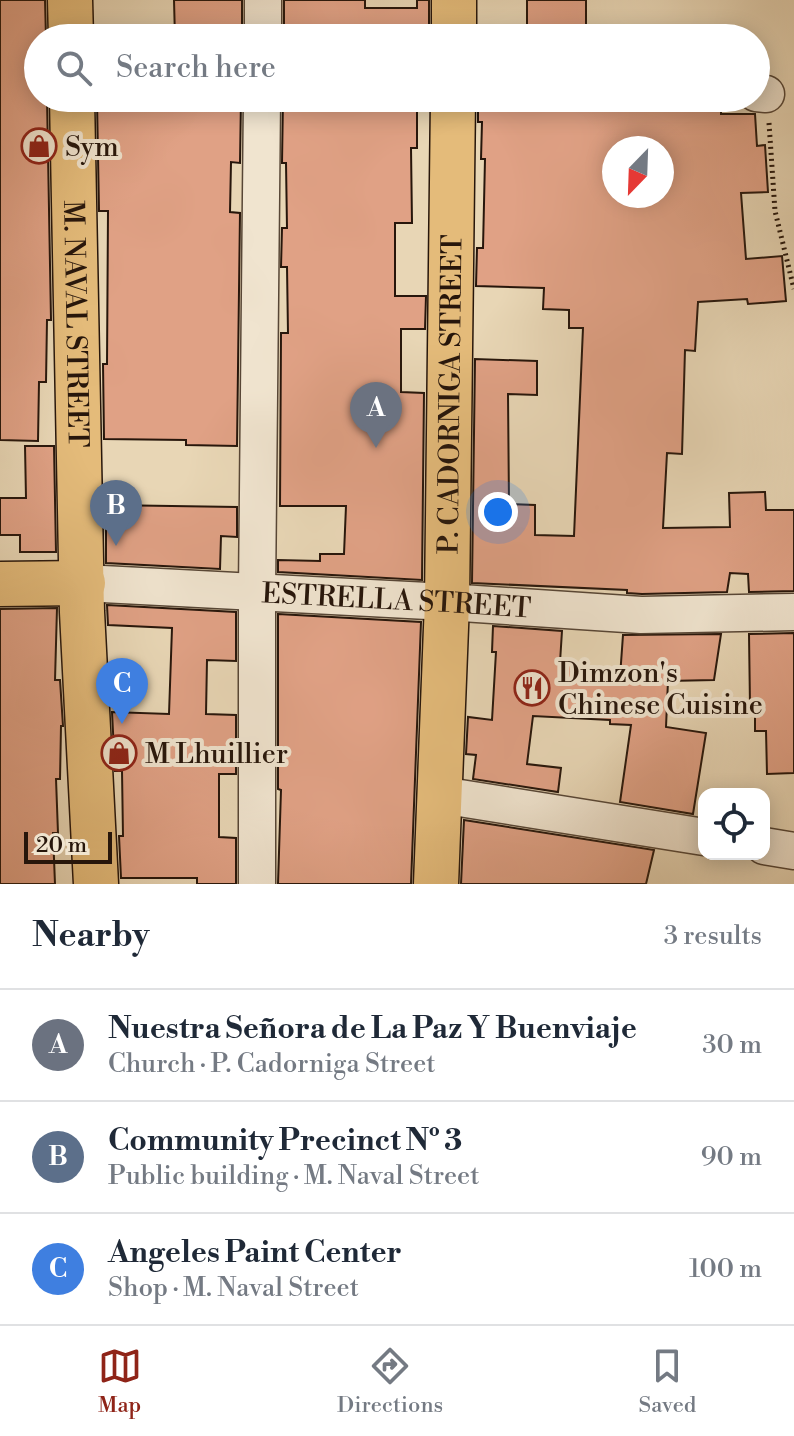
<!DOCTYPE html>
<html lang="en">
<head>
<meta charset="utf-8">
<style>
  body { margin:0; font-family:"Libre Bodoni",serif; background:#f2f2f3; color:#1f2937 }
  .controls { position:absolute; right:24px; bottom:24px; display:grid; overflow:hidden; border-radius:16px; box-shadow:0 4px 20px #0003 }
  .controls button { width:72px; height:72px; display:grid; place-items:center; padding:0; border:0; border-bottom:2px solid #e0e1e3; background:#fff; color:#1f2937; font:40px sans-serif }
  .compass { position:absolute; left:602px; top:136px; width:72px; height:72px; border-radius:50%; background:#fff; box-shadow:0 4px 20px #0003; rotate:203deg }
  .scale { position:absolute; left:24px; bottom:20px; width:88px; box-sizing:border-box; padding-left:8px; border:4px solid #27160b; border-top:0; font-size:22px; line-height:28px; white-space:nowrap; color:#27160b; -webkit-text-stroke:6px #f0e4cf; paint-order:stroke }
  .you { position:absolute; left:498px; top:512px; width:28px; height:28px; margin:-20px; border:6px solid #fff; border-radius:50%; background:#1a73e8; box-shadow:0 0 0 12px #1a73e833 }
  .badge { display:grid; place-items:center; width:52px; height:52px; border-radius:50%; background:#8f2418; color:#fff; font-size:26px; font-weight:700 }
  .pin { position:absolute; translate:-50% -66px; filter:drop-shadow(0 2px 4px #0008) }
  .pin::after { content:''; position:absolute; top:42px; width:28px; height:24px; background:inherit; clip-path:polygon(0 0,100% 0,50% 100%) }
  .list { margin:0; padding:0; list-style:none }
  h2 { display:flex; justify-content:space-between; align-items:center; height:104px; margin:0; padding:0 32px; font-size:34px }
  h2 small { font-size:26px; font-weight:400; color:#747a83 }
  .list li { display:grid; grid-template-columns:52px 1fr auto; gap:24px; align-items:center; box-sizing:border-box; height:112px; padding:0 32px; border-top:2px solid #e0e1e3 }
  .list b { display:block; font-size:30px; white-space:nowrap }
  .list p { margin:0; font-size:26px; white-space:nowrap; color:#747a83 }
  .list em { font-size:26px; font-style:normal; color:#747a83 }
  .icon { flex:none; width:44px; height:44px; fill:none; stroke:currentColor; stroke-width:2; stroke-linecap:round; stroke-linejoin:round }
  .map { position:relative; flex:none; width:794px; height:884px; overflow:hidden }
  .search { position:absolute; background:#fff; box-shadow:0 4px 20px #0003; left:24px; right:24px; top:24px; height:88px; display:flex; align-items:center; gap:20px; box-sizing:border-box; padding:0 28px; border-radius:44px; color:#747a83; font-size:30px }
  .sheet { height:440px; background:#fff }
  nav { display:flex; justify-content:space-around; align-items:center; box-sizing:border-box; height:112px; border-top:2px solid #e0e1e3; background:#fff; font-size:22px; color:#747a83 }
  nav a { display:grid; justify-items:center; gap:4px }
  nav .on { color:#8f2418 }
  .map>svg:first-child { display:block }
  .building { fill:#e0a185; stroke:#27160b; stroke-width:2; fill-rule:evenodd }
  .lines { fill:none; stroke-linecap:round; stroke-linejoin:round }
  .minor-casing { stroke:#574636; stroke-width:39 }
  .major-casing { stroke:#27160b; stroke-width:47 }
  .path { stroke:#27160b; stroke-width:5; stroke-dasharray:2 4; stroke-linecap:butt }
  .minor { stroke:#f0e4cf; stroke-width:36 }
  .major { stroke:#e4bb7a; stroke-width:44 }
  .labels { text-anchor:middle; stroke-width:8; stroke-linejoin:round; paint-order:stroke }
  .poi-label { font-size:28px; fill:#27160b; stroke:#f0e4cf; text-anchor:start }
  .street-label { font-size:28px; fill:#27160b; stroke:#f0e4cf }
</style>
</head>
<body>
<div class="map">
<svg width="794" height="884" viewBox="0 0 794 884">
  <rect width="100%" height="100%" fill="#e8d6b5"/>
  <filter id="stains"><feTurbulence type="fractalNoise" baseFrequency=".0025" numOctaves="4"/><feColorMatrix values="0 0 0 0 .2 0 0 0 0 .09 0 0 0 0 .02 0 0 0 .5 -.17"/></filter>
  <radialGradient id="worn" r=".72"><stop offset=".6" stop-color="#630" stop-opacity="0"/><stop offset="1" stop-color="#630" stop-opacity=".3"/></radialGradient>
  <path class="building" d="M0,0H45L46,38H38V98H47L51,320H47L46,382H39L38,441L0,440Z
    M174,0H242V38H175Z
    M284,0H365V8H417V0H429V38H284Z
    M527,0H586V38H541V26H527Z
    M156,98H241L240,163L231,162L230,212L240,213L237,446L186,445V440L104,439L103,364H107L108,211H99L97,101H156Z
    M283,98H417V148H411L412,223H395V296H426L425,329H401V392L424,393L422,580L278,572V560L320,561V554H344L346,506H280L281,333H288L287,267H281L282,228H287L286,163H282Z
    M478,98L666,102V107H721V114H755L757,146L765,145L768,192L741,193L746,259L782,256L786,301L748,304L747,299L698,302L695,351L685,350L682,454L667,453L663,528L730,527L729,493L765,492L766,510H794V591L749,592L748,574L730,573L727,592L642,594L627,593V590L472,583L475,359L537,361V395L508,394L509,504L535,505V535L574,536L583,328H569V310L543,309L544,288L476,286L477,248H483L485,159H481L482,122H478ZM614,148H662V196H614Z
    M25,446H54L56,552H20V535H0V498H26Z
    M106,505L237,507V537L221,536L220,569L106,563Z
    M107,605L236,612V661L207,660L206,714L236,715V774H219V837L236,838V884H197V878H121L119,836H123L122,771H115L112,712L169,714L172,628L108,625Z
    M57,608L55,680H60L63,726H61L60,779H56L58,833H53L55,884H0V609Z
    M278,614L421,622L411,884H278L281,790L278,789Z
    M493,626L562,631L560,662L572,663L571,674L620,677L623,635L721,634L714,680L668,681L666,727L706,733L693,814L620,802L631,725L610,724V720L533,716L527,764L561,768L558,792L473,779L476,755L466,754L468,717L492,720L496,652H492Z
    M794,633V773L767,774L766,731H755V705H750L749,634Z
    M464,820L654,850L646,884H461Z"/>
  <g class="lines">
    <defs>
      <g id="minor">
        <path d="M263,38V0"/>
        <path d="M756,93L766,94"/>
        <path id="s1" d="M83,583L447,602L641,615L794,612"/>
        <path d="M441,795L704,837"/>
        <path d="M764,846L794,851"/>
        <path d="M257,884V592L262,98"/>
      </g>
      <g id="major">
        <path d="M70,0L71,38"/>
        <path d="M454,38V0"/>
        <path id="s2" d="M72,98L82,612L96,884"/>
        <path d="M0,584L83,583"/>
        <path id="s3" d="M436,884L447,602L453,98"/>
      </g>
    </defs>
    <use href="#minor" class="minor-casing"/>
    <use href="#major" class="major-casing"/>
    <path class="path" d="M769,123L775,211L794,289"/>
    <use href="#minor" class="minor"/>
    <use href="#major" class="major"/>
  </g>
  <defs>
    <symbol id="shop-ring" viewBox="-11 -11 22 22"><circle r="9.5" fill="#f0e4cf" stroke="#8f2418" stroke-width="1.5"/><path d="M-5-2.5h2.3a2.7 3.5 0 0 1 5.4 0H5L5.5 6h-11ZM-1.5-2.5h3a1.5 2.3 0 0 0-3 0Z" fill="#8f2418"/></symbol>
    <symbol id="restaurant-ring" viewBox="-11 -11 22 22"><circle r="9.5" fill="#f0e4cf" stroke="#8f2418" stroke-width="1.5"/><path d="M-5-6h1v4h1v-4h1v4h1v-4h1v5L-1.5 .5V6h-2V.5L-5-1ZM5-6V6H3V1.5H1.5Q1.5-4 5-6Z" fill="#8f2418"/></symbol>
  </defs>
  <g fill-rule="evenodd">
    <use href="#shop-ring" x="19" y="126" width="40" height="40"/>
    <use href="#restaurant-ring" x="512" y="668" width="40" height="40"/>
    <use href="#shop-ring" x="99" y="733" width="40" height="40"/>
  </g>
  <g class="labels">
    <g class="poi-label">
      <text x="65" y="156">Sym</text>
      <text x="558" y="682">Dimzon's<tspan x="558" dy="32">Chinese Cuisine</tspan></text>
      <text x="145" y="763">M Lhuillier</text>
    </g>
    <g class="street-label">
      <text dy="10" stroke="none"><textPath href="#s2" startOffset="226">M. NAVAL STREET</textPath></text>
      <text dy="10" stroke="none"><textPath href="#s3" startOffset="490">P. CADORNIGA STREET</textPath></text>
      <text dy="10" stroke="none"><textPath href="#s1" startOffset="314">ESTRELLA STREET</textPath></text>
    </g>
  </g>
  <rect width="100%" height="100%" filter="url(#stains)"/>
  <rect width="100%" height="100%" fill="url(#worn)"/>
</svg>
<div class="controls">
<button><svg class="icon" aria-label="locate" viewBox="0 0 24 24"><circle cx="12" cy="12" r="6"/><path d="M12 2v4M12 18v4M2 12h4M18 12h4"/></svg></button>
</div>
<svg class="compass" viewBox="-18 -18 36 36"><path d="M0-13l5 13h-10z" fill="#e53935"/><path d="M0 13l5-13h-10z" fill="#747a83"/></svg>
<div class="scale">20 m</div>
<div class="you"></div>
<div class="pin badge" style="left:376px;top:448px;background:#6b7280">A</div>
<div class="pin badge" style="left:116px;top:546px;background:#5c6f8a">B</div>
<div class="pin badge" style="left:122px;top:724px;background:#3f7fe0">C</div>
<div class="search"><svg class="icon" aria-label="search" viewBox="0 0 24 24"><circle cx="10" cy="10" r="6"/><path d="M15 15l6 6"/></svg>Search here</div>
</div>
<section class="sheet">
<h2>Nearby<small>3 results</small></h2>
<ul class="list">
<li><span class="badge" style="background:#6b7280">A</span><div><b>Nuestra Señora de La Paz Y Buenviaje</b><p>Church · P. Cadorniga Street</p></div><em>30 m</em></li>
<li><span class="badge" style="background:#5c6f8a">B</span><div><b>Community Precinct № 3</b><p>Public building · M. Naval Street</p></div><em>90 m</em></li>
<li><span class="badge" style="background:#3f7fe0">C</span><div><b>Angeles Paint Center</b><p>Shop · M. Naval Street</p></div><em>100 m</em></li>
</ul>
</section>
<nav>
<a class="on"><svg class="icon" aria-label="map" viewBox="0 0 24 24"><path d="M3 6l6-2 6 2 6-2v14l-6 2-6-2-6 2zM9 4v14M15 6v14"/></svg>Map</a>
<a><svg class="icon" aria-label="directions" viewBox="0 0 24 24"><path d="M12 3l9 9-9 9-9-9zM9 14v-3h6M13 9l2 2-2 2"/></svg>Directions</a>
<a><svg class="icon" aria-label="saved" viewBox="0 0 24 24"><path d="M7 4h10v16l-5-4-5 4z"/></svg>Saved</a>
</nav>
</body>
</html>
